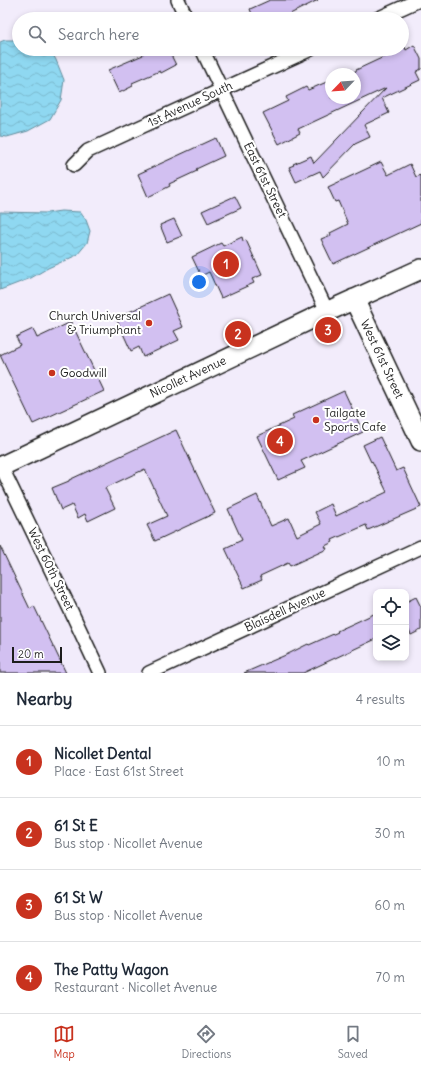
<!DOCTYPE html>
<html lang="en">
<head>
<meta charset="utf-8">
<style>
  body { margin:0; font-family:Delius,sans-serif; background:#f2f2f3; color:#1f2937 }
  .controls { position:absolute; right:12px; bottom:12px; display:grid; overflow:hidden; border-radius:8px; box-shadow:0 2px 6px #0003 }
  .controls button { width:36px; height:36px; display:grid; place-items:center; padding:0; border:0; border-bottom:1px solid #e0e1e3; background:#fff; color:#1f2937; font:20px sans-serif }
  .compass { position:absolute; left:325px; top:68px; width:36px; height:36px; border-radius:50%; background:#fff; box-shadow:0 2px 6px #0003; rotate:245deg }
  .scale { position:absolute; left:12px; bottom:10px; width:50px; box-sizing:border-box; padding-left:4px; border:2px solid #1c1c1c; border-top:0; font-size:11px; line-height:14px; white-space:nowrap; color:#1c1c1c; -webkit-text-stroke:3px #fff; paint-order:stroke }
  .you { position:absolute; left:199px; top:282px; width:14px; height:14px; margin:-10px; border:3px solid #fff; border-radius:50%; background:#1a73e8; box-shadow:0 0 0 6px #1a73e833 }
  .badge { display:grid; place-items:center; width:26px; height:26px; border-radius:50%; background:#c8321e; color:#fff; font-size:13px; font-weight:700 }
  .pin { position:absolute; translate:-50% -50%; border:2px solid #fff; box-shadow:0 1px 4px #0006 }
  .list { margin:0; padding:0; list-style:none }
  h2 { display:flex; justify-content:space-between; align-items:center; height:52px; margin:0; padding:0 16px; font-size:17px }
  h2 small { font-size:13px; font-weight:400; color:#747a83 }
  .list li { display:grid; grid-template-columns:26px 1fr auto; gap:12px; align-items:center; box-sizing:border-box; height:72px; padding:0 16px; border-top:1px solid #e0e1e3 }
  .list b { display:block; font-size:15px; white-space:nowrap }
  .list p { margin:0; font-size:13px; white-space:nowrap; color:#747a83 }
  .list em { font-size:13px; font-style:normal; color:#747a83 }
  .icon { flex:none; width:22px; height:22px; fill:none; stroke:currentColor; stroke-width:2; stroke-linecap:round; stroke-linejoin:round }
  .map { position:relative; flex:none; width:421px; height:673px; overflow:hidden }
  .search { position:absolute; background:#fff; box-shadow:0 2px 6px #0003; left:12px; right:12px; top:12px; height:44px; display:flex; align-items:center; gap:10px; box-sizing:border-box; padding:0 14px; border-radius:22px; color:#747a83; font-size:15px }
  .sheet { height:340px; background:#fff }
  nav { display:flex; justify-content:space-around; align-items:center; box-sizing:border-box; height:56px; border-top:1px solid #e0e1e3; background:#fff; font-size:11px; color:#747a83 }
  nav a { display:grid; justify-items:center; gap:2px }
  nav .on { color:#c8321e }
  .map>svg:first-child { display:block }
  .water { fill:url(#water-waves); stroke:#618d9c }
  .building { fill:#d2c0f1; stroke:#1c1c1c }
  .lines { fill:none; stroke-linecap:round; stroke-linejoin:round }
  .street-casing { stroke:#1c1c1c; stroke-width:16 }
  .secondary-casing { stroke:#1c1c1c; stroke-width:22 }
  .street { stroke:#fff; stroke-width:13 }
  .secondary { stroke:#fff; stroke-width:19 }
  .poi-dot { fill:#c8321e; stroke:#fff; stroke-width:1.5 }
  .labels { text-anchor:middle; stroke-width:4; stroke-linejoin:round; paint-order:stroke }
  .street-label { font-size:12px; fill:#1c1c1c; stroke:#fff }
  .poi-label { font-size:12px; fill:#1c1c1c; stroke:#fff; text-anchor:start }
</style>
</head>
<body>
<div class="map">
<svg width="421" height="673" viewBox="0 0 421 673">
  <defs>
    <pattern id="water-waves" width="16" height="10" patternUnits="userSpaceOnUse"><rect width="16" height="10" fill="#8fd8f1"/><path d="M0 5q4-4 8 0t8 0" fill="none" stroke="#7bb9ce"/></pattern>
  </defs>
  <rect width="100%" height="100%" fill="#f2ecfb"/>
  <filter id="ink" filterUnits="userSpaceOnUse"><feTurbulence type="fractalNoise" baseFrequency=".025" numOctaves="2"/><feDisplacementMap in="SourceGraphic" scale="8" xChannelSelector="R" yChannelSelector="G"/><feConvolveMatrix kernelMatrix="1 2 1 2 8 2 1 2 1" color-interpolation-filters="sRGB"/></filter>
  <g filter="url(#ink)">
    <path class="water" d="M5,40H19V49H50L56,60L64,80L61,100L50,119L28,131L7,137L0,136V42Z
      M61,211L80,212L86,220L90,231L87,243L77,255L48,268L31,278L0,290V212L47,213Z"/>
    <path class="building" d="M270,0H318L280,19H254L250,9Z
      M414,45L421,59V69L416,72L420,80L382,98L389,113L364,125L370,137L355,144L323,177L320,171L296,182L289,167L294,165L293,164L311,156L314,163L386,88L298,129L300,133L279,144L263,113L288,101L286,97L306,87L308,90L329,81L331,83V98H355V74H350L356,71V70L405,47L406,50Z
      M140,49H168L176,65L161,73L160,71L132,83L133,86L119,93L108,70L143,55Z
      M216,138L224,156L196,169L197,171L169,184L170,186L148,197L138,174Z
      M381,162L388,175L410,164L416,177L421,175V223L333,264L321,239L331,235L330,233L348,224L338,201L335,202L328,187Z
      M235,196L241,208L208,223L202,211Z
      M174,219L182,236L167,242L160,225Z
      M242,237L243,241L246,240L262,275L252,279L254,283L221,298L209,272L201,276L192,257L221,243L223,246Z
      M168,294L183,327L174,331L179,340L143,357L139,347L131,351L116,318Z
      M71,322L104,391L33,424L0,355L20,345L16,337L33,329L37,338Z
      M344,391L363,432L301,461L305,468L278,480L257,436L294,419L292,415Z
      M176,430L215,513L155,541L147,525L167,516L145,469L105,488L115,508L88,521L85,514L78,518L72,505L61,510L52,488L69,481V480Z
      M380,437L396,471L403,468L421,507L368,530L366,525L332,540L333,542L325,546L327,549L290,566L288,563L260,576L262,580L244,588L225,548L242,540L228,509L257,495L271,526L289,518L297,536L321,524L315,512L331,504L336,516L387,492L372,461L371,462L363,445Z
      M0,546L30,609L34,606L66,673H0Z
      M416,597L421,607V630L411,635L406,624V602Z
      M376,613V639L303,673H244L288,654L308,644L309,645L338,632L337,631Z"/>
    <g class="lines">
      <defs>
        <path id="street" d="M178,0L187,19
          M377,19L419,0
          M202,49L327,311
          M74,165L88,151L311,49
          M1,466L70,609L100,673
          M149,673L421,547"/>
        <path id="secondary" d="M354,299L421,441
          M0,467L324,313L421,269"/>
      </defs>
      <use href="#street" class="street-casing"/>
      <use href="#secondary" class="secondary-casing"/>
      <use href="#street" class="street"/>
      <use href="#secondary" class="secondary"/>
    </g>
  </g>
  <g class="poi-dot">
    <circle cx="149" cy="323" r="4"/>
    <circle cx="52" cy="373" r="4"/>
    <circle cx="316" cy="420" r="4"/>
  </g>
  <g class="labels">
    <g class="street-label">
      <text transform="translate(190 104) rotate(-25)" y="4">1st Avenue South</text>
      <text transform="translate(265 180) rotate(64)" y="4">East 61st Street</text>
      <text transform="translate(382 359) rotate(65)" y="4">West 61st Street</text>
      <text transform="translate(188 377) rotate(-25)" y="4">Nicollet Avenue</text>
      <text transform="translate(51 569) rotate(64)" y="4">West 60th Street</text>
      <text transform="translate(285 610) rotate(-25)" y="4">Blaisdell Avenue</text>
    </g>
    <g class="poi-label">
      <text x="141" y="320" text-anchor="end">Church Universal<tspan x="141" dy="14">&amp; Triumphant</tspan></text>
      <text x="60" y="377">Goodwill</text>
      <text x="324" y="417">Tailgate<tspan x="324" dy="14">Sports Cafe</tspan></text>
    </g>
  </g>
</svg>
<div class="controls">
<button><svg class="icon" aria-label="locate" viewBox="0 0 24 24"><circle cx="12" cy="12" r="6"/><path d="M12 2v4M12 18v4M2 12h4M18 12h4"/></svg></button>
<button><svg class="icon" aria-label="layers" viewBox="0 0 24 24"><path d="M12 4l9 5-9 5-9-5zM3 14l9 5 9-5"/></svg></button>
</div>
<svg class="compass" viewBox="-18 -18 36 36"><path d="M0-13l5 13h-10z" fill="#e53935"/><path d="M0 13l5-13h-10z" fill="#747a83"/></svg>
<div class="scale">20 m</div>
<div class="you"></div>
<div class="pin badge" style="left:226px;top:264px">1</div>
<div class="pin badge" style="left:238px;top:334px">2</div>
<div class="pin badge" style="left:328px;top:330px">3</div>
<div class="pin badge" style="left:280px;top:441px">4</div>
<div class="search"><svg class="icon" aria-label="search" viewBox="0 0 24 24"><circle cx="10" cy="10" r="6"/><path d="M15 15l6 6"/></svg>Search here</div>
</div>
<section class="sheet">
<h2>Nearby<small>4 results</small></h2>
<ul class="list">
<li><span class="badge">1</span><div><b>Nicollet Dental</b><p>Place · East 61st Street</p></div><em>10 m</em></li>
<li><span class="badge">2</span><div><b>61 St E</b><p>Bus stop · Nicollet Avenue</p></div><em>30 m</em></li>
<li><span class="badge">3</span><div><b>61 St W</b><p>Bus stop · Nicollet Avenue</p></div><em>60 m</em></li>
<li><span class="badge">4</span><div><b>The Patty Wagon</b><p>Restaurant · Nicollet Avenue</p></div><em>70 m</em></li>
</ul>
</section>
<nav>
<a class="on"><svg class="icon" aria-label="map" viewBox="0 0 24 24"><path d="M3 6l6-2 6 2 6-2v14l-6 2-6-2-6 2zM9 4v14M15 6v14"/></svg>Map</a>
<a><svg class="icon" aria-label="directions" viewBox="0 0 24 24"><path d="M12 3l9 9-9 9-9-9zM9 14v-3h6M13 9l2 2-2 2"/></svg>Directions</a>
<a><svg class="icon" aria-label="saved" viewBox="0 0 24 24"><path d="M7 4h10v16l-5-4-5 4z"/></svg>Saved</a>
</nav>
</body>
</html>
